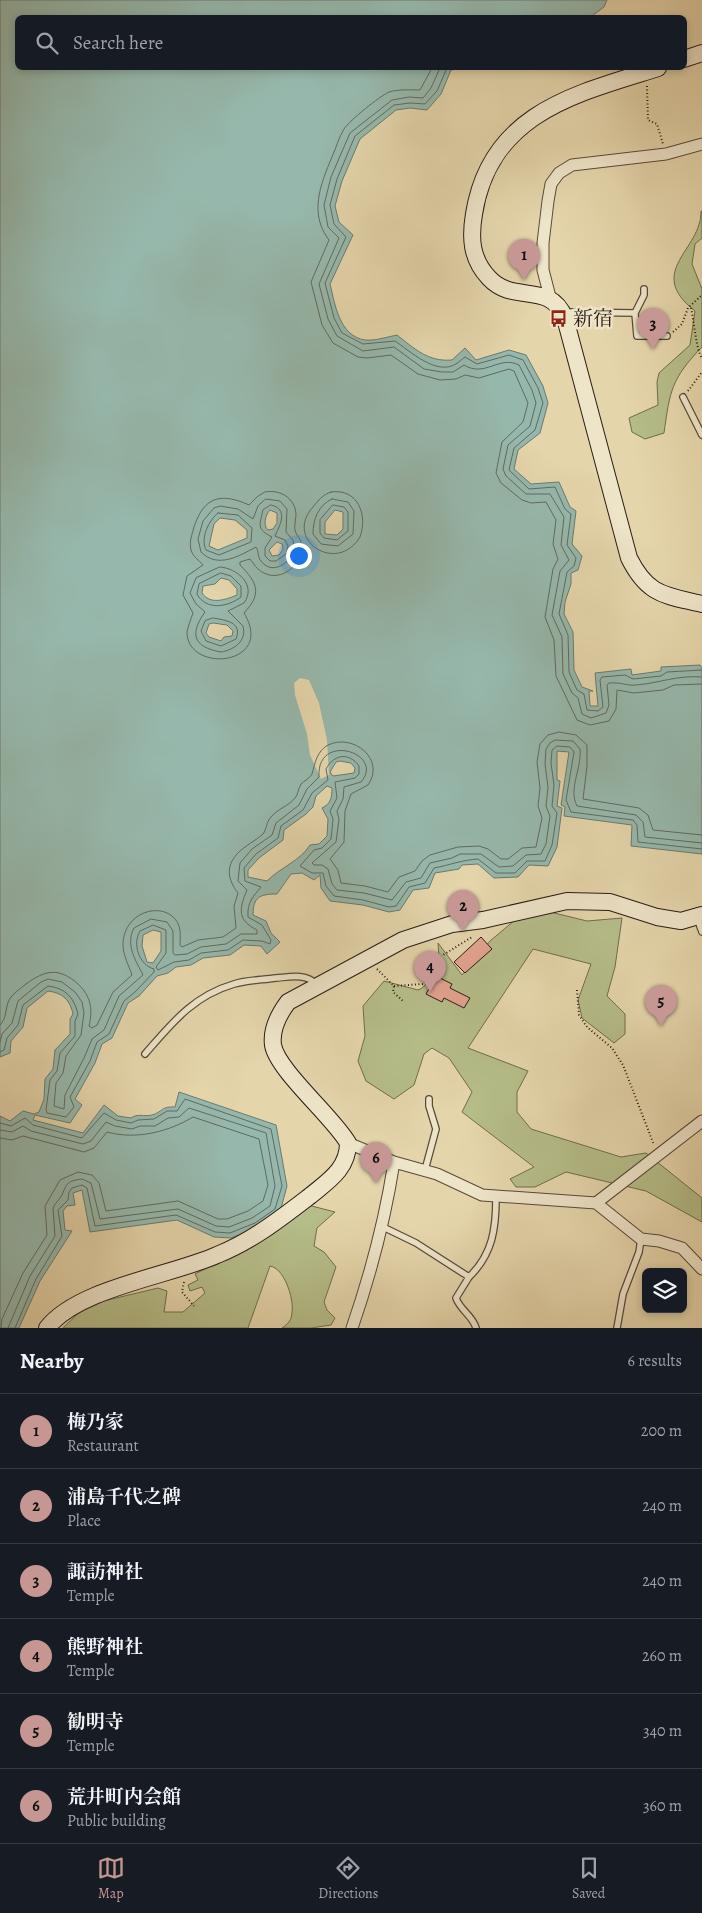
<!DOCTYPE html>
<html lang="en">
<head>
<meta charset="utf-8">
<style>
  body { margin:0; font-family:Alegreya,"Noto Serif JP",serif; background:#20242c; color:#f1f3f6 }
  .controls { position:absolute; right:15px; bottom:15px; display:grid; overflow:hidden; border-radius:8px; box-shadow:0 2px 8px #0003 }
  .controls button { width:45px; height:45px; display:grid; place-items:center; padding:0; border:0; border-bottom:1px solid #363941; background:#171b24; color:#f1f3f6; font:25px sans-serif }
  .you { position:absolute; left:298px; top:555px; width:18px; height:18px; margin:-12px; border:4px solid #fff; border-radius:50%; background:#1a73e8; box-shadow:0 0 0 8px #1a73e833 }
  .badge { display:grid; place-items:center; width:32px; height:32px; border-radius:50%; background:#c59692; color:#111; font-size:16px; font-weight:700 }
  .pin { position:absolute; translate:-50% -41px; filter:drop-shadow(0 1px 2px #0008) }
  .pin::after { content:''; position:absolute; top:26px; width:18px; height:15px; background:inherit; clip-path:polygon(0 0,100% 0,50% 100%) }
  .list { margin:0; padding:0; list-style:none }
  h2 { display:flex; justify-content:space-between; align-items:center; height:65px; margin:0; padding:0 20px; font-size:21px }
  h2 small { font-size:16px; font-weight:400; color:#9ea1a6 }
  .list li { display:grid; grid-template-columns:32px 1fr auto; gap:15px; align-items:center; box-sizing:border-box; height:75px; padding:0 20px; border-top:1px solid #363941 }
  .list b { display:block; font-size:19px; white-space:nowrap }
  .list p { margin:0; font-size:16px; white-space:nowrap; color:#9ea1a6 }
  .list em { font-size:16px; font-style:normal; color:#9ea1a6 }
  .icon { flex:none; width:28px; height:28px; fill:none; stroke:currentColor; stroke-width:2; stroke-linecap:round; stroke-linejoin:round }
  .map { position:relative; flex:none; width:702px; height:1328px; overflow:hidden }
  .search { position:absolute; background:#171b24; box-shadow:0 2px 8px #0003; left:15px; right:15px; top:15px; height:55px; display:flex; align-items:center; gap:12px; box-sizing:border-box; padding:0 18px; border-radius:8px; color:#9ea1a6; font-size:19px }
  .sheet { height:515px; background:#171b24 }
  nav { display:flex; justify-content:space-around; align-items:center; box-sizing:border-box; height:70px; border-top:1px solid #363941; background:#171b24; font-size:14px; color:#9ea1a6 }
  nav a { display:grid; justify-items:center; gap:2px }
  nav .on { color:#c59692 }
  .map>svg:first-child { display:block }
  .green { fill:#b5bd89; stroke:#6f6c4f }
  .water { fill:#96b8ac; stroke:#6a7a70; fill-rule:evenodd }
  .pier { fill:#e5d5ab }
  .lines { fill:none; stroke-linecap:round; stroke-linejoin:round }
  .shore { stroke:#606a60; stroke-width:1 }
  .building { fill:#e4a491; stroke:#291c15 }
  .lane-casing { stroke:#584a3a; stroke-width:8 }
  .street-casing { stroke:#584a3a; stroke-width:13 }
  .secondary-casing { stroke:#291c15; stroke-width:18 }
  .path { stroke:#291c15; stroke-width:2; stroke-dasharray:1 2.5; stroke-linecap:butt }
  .lane { stroke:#eee4c8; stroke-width:5.5 }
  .street { stroke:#eee4c8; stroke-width:11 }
  .secondary { stroke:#eee4c8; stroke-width:16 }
  .labels { text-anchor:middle; stroke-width:5; stroke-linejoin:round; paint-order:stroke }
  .poi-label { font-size:20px; fill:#291c15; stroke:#eee4c8; text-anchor:start }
</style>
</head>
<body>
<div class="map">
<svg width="702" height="1328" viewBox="0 0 702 1328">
  <rect width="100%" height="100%" fill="#e5d5ab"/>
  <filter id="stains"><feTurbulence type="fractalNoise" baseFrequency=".004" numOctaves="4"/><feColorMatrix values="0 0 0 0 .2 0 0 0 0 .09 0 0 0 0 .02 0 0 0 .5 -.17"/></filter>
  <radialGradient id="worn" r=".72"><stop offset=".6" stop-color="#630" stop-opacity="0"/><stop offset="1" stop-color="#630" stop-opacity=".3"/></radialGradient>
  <path class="green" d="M701,211H702V238L695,244L692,264L702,289V347C671,379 670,391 664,433L645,439L632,432L629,418L658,405L657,382L659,373L690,345L695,311C644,271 702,250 701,211Z
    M546,911L587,921L622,918L615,967L607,996L625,1014V1034L614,1043L582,1018L578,1000L591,964L533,949L468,1048L528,1071L517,1092V1112L531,1129L621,1157L646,1153L702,1198V1222L646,1191L566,1172L535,1187H516L510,1179L534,1167L462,1112L472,1092L449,1058L432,1048L424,1054L414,1085L394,1099L366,1081L358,1061L365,1036L363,1006L384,981L418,990L422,988L440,971L438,943L462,975L490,941L515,920Z
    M308,1205L335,1212L317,1228L314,1246L324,1252L336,1267L324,1302L327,1310L335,1318L331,1325L311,1328H282C288,1324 292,1320 292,1312C294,1298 284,1268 270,1266L248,1328H63L87,1305L158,1288L167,1291L164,1312H183L205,1293L202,1287L190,1291L188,1285L198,1280L195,1274L268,1237Z"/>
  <path class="water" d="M0,0H607L604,7L589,18H18V68H464L451,70L441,94L427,110L410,108L396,110L360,139L342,181L335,206L339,222L353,235L330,284C335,304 339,336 365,340C375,341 387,337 397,335C415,349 428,362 452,360L465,348L476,360L509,350L526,355L543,386L548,403L540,433L518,450L514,469L531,484L559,482L570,507L576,511L572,544L582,556L578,570L571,573V584L565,602L564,614L573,632L574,670L582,687L593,691H589L590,706H598L595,673L631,669L632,675L661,671V667L700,665L702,668V854L631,846L632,825L564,816L565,807L561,805L569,752L557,751V780L560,781L557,806L562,808L557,847L548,866L529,865L518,877L494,878L478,864L462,865L459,869L435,873L429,888L413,890L400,910L389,912L363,905L330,901L321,888L320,875L314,880L302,873L291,874L277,894C260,894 253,897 253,915L266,921L271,933L280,942L267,954L261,946L244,945L230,955L203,958L191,965L176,967L168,973L157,976L139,996L128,1003L112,1038L102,1044L95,1063L75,1099L82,1105L70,1123L35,1115L33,1120L83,1133L104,1105L118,1116L131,1118C138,1113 144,1117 152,1115C163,1112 161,1106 175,1107L179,1092L276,1125L287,1186L280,1212L257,1228L231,1238L214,1237L177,1220L90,1232L82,1190L73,1193L75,1205L67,1206L63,1211L65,1230L72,1231L40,1281L19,1328H0V1116L10,1121L23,1111L34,1114L39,1112L44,1099L45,1079L53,1069L55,1050L70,1034V1019L73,1014C70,1000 63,993 48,991L27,1008L23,1027L11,1041L10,1053L0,1057ZM270,510L277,513V523L273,529L268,530C263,526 265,515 270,510ZM335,510L343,512V529L337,535L325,534V522ZM220,518L235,520L247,530V538L218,550L209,546L214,524ZM277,542L282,544L283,549L279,555L272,556L269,550ZM221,578L229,580L237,589V595C225,600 210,605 202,593L203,586L215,584ZM213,623L227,625L233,631L232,636L224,637L221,641L209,637L206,633L209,624ZM340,761L351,763L355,768L354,773L333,776L330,772L336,762ZM327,786L332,788C332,797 331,804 322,808L328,819L327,836L319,844L310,845C300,861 281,867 267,881L248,877V870L259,858L283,840L284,830L306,814L313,807L316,796ZM153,930L161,932V951L153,963L147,962L142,946L143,935Z"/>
  <path class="pier" d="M300,678L309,680L319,703L327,740L329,775L321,779L310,755L307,734L295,695L294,683Z"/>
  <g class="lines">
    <path class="shore" d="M432,68L420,90C410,90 399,89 389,92C380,96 350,120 344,129C339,137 336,148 332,157C320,185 309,214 329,240L311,282L322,325L333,343L358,357L367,358L391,355L418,374L440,380L456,379L465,375L479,378L509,369L514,371L528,403L523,422L502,442L496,473L501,483L522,500L531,503L546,502L556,520L553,544L558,559L553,569L545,617L554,640L556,676L577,720L590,725L609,721L616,709L617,690L634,693L663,690L674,685L702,684
      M440,68L431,88L423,98L409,97L392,100L350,133L331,177L324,205L328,227L339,238L319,284L328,319L337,336L363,351L394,347L424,369L442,372H453L464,365C485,378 499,355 519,365L532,390L536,403L530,426L508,445L503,469L506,476L526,494H550L564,517L561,545L569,560L560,571L552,615L562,637L563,674L572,693L578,698L582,714L591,718L606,713L609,705L607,685L609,683C622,682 626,686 636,685C660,683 677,675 702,677
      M447,68L437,91L425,104L410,103L394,105L355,136L337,179L330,205L334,224L346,237L325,283L334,318L342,333L363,344L395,341C410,351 436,376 456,364C459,362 462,359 465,357L477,364L509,355L523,360L538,388L543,403L535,430L514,448L509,470L529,489L555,487L565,509L571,514L567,545L576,558L574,566L567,572L559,614L568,635L569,672L577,690L584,694L587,710L598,711L603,707L600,680L602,677L625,675L633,679L661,676L667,672L702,670
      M265,492C280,489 295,498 296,514C296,518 294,526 295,530C296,536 302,539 302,547C302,565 281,582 264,573C257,570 254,564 250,559L240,562V565C258,583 262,594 244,613C276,666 187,674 187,632C188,626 191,619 193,613L183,595L187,576L203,565C199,560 193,557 191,550C189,541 192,535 194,527C204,497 220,492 249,505L257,497Z
      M331,492C358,488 368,515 360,537C337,575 283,540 313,507C319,500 322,495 331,492Z
      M266,499L280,501L287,509L286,532L293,540L294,549C291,563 272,576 261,561C257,556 259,551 256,547C239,556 218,569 201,552L198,539L203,521L214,508L220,506L238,509L253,519L258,506Z
      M332,499L348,502L354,511L353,534L338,546L321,544L313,534C313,520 318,505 332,499Z
      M271,505C289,509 280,525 275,536L285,540L288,546L286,554L276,561H270L265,556V548L272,537C257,529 259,527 263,510Z
      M333,505L344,507L348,512V531L337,540L324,538L320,533V520Z
      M218,513L238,515L252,528L251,542L219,555L206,550C200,538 209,520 218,513Z
      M220,567C237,568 257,585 244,603L228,611L243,626C247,641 234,650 221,652C192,647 190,633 205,612L196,604L190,593L196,578Z
      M221,573L231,576L241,586V597C228,607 206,611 197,594L199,584Z
      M213,618C225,620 243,622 236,639L221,646L206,641L201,631L205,621Z
      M0,1025C7,1018 5,1009 9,1000C13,993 20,989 26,984C45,970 59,967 78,984C91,996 93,1010 89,1026L92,1028L97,1025L113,992L132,975C129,966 123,955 123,945C123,909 169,899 179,926C181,932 180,939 180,945L182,947L198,940L223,937L236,928L234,906L238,893C231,884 226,873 232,861C239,848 253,843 263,834C267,829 266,822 271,817C277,809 289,806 295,798C298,795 298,789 301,784C304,781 310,778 312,774C315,763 317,751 328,745C353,733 386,759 368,785L351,794L345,811L344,842L330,859L338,870L341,883L365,886L388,892L399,877L415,871L422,861L430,855L458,847L479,846L488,849L501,859H508L522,848L536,847L542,818L538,806L540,788L537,762L540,744L548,735L559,732L576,735L587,745V766L583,799L639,808L648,815L653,830L702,835
      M0,1042L2,1034L12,1023L18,1001L41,982L48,979L62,982L75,992L82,1002L84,1013L81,1035L66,1056L63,1073L56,1083L54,1106L64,1109L65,1095L84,1058L92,1039L104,1030L119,996L143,975C136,961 125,945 134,928L151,919L167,922L173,931V953L175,955L187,954L201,947L226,944L241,934H257V930C237,920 239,909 247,890L238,881L240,863L252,849L272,835L276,823L299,805L307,789L319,777C316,731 386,753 361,782L344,787L343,799L337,811L339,819L336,842L312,863L314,865H322L328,869L332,884L337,890L364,893L392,900L406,882L421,878L430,863L452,858L460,854H481L499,867L513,866L526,855L541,854L546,844L550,816L546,806L548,787L545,764L546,749L550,743L555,740L573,741L580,749C582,769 568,788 577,806L636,815L643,822L645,837L702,843
      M0,1052L4,1050L7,1038L18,1025L23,1005L48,986C65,988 74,997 78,1014L75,1021V1036L60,1053L57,1071L50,1080L46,1110L47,1113L66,1117L74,1107L70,1097L90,1061L97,1042L109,1034L124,1001L135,992L154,972V969C139,965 132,944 140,931L153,925L166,930V953L156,967L158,970L174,962L189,960L201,953L228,950L243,940L262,941L270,944L271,940L262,925L248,917C247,902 253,897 261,887L245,881L244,868L256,854L278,838L281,826L303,810L312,793L328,780L326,769C334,754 349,752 359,766V774L355,778L335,782L337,798L330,811L333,819L331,839L322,848L314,850L300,866L312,873H323L326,886L334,896L363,900L389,907L396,906L409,887L425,883L434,868C450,865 462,860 478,859L496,873H515L527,861H545L552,845L557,813L552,806L554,785L551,763L552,750L557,746L570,747L574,752L566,800L571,812L633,820L637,825L638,842L702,849
      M0,1123L11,1126L25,1118L33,1125L82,1138L104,1113L116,1120L131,1123L138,1120L154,1119L167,1111H177L185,1099L271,1129L282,1186L275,1209L255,1223L230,1233L215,1232L176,1215L95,1226L87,1188L82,1185L72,1188L69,1192L68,1200L58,1210L62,1236L36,1279L15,1328
      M0,1130L12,1132L23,1126L31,1131L83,1144L91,1141L106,1122L115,1126L132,1129L140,1126H155L168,1118L179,1117L189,1108L266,1133L275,1186L270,1206L252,1218L229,1227L216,1226L178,1209L100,1219L91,1183L82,1179C67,1181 67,1183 62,1195C60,1199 55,1203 53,1208L55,1236L30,1276L8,1328
      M0,1138L12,1140L23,1136L84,1152L94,1148L107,1132C136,1140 168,1132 193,1117L259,1139L268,1185L263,1201L248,1211L227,1219H218L178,1201L106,1211L99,1183L92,1175L78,1172L60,1180L45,1206L47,1235L23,1273L2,1319L1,1328"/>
  </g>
  <path class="building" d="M481,937L492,949L465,973L454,962Z
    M436,976L452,984L450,988L470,998L464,1008L444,998L442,1002L426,994Z"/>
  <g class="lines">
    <defs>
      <path id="lane" d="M644,289V295L635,313L637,336H667
        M565,312L635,313
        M683,397L702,435
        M697,918L702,932
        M145,1054C172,1023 193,996 234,984C247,980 262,980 276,978C289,977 306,973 316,984
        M425,1170L436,1129L429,1106V1099
        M383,1227L416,1243L469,1277C493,1254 496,1228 496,1197
        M469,1277L456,1298C460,1310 473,1316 476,1328
        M617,1328L623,1294L639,1252L641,1239"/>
      <path id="street" d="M550,297L543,270V243L548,201L551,184L559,173L572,165L666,154L702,144
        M348,1143L394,1162C385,1220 371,1273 352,1328
        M394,1162L437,1174L482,1195L596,1203L641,1239L659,1241L682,1248L702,1269
        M596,1203L702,1121"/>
      <path id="secondary" d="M684,59L702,53
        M658,68C575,94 490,113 474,214C470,238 471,259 489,278C514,305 549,280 565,318L629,558C648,596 665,595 702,604
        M47,1328C78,1288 170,1276 217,1255C252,1241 280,1219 310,1196C328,1181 348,1169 348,1143C334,1118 277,1070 273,1045C271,1030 279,1014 288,1002L403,940L452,924L483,920L567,901L610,902L657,917L681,921L702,915"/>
    </defs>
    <use href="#lane" class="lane-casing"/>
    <use href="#street" class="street-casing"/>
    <use href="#secondary" class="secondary-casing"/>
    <path class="path" d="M647,86L648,120L657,124L663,144
      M691,308C694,320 696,350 702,358
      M673,332L682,324L688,308L702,295
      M688,391L702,372
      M377,969L394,986L393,992L403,1001
      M394,986L424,984L435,960L472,937
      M577,990L579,1015L587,1027L612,1048L623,1065L654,1145
      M184,1282L182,1292L194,1306"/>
    <use href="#lane" class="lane"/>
    <use href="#street" class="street"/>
    <use href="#secondary" class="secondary"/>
  </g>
  <defs>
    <symbol id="bus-bare" viewBox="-9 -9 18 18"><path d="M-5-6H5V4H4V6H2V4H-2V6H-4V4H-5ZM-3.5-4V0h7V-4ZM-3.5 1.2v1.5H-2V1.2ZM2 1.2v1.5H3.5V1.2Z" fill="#8f2418" stroke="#eee4c8" stroke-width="2.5" paint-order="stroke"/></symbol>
  </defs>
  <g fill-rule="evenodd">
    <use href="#bus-bare" x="546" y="306" width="25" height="25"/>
  </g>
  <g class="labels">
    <g class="poi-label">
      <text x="573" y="325">新宿</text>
    </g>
  </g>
  <rect width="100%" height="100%" filter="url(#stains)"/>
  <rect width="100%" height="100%" fill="url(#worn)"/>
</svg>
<div class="controls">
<button><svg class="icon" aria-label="layers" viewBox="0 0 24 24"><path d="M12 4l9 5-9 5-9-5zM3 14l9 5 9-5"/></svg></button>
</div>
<div class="you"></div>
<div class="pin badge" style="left:524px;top:280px">1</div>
<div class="pin badge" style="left:463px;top:931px">2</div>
<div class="pin badge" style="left:653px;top:349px">3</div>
<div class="pin badge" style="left:430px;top:992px">4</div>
<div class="pin badge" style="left:661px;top:1026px">5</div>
<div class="pin badge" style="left:376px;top:1183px">6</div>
<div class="search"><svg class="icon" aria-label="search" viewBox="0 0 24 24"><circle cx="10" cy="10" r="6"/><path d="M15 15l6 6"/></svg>Search here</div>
</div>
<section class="sheet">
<h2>Nearby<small>6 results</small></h2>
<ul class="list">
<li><span class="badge">1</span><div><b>梅乃家</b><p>Restaurant</p></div><em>200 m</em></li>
<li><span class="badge">2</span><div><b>浦島千代之碑</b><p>Place</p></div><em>240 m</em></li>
<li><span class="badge">3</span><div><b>諏訪神社</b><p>Temple</p></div><em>240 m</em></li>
<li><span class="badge">4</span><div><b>熊野神社</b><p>Temple</p></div><em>260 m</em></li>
<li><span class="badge">5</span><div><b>勧明寺</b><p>Temple</p></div><em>340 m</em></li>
<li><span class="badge">6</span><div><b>荒井町内会館</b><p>Public building</p></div><em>360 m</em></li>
</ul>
</section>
<nav>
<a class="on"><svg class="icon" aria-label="map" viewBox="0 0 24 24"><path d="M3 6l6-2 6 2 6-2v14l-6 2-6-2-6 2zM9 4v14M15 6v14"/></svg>Map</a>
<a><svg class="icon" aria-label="directions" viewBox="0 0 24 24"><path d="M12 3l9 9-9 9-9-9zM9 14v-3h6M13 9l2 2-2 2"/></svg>Directions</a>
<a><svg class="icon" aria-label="saved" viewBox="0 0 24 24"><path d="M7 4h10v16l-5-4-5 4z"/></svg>Saved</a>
</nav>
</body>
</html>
